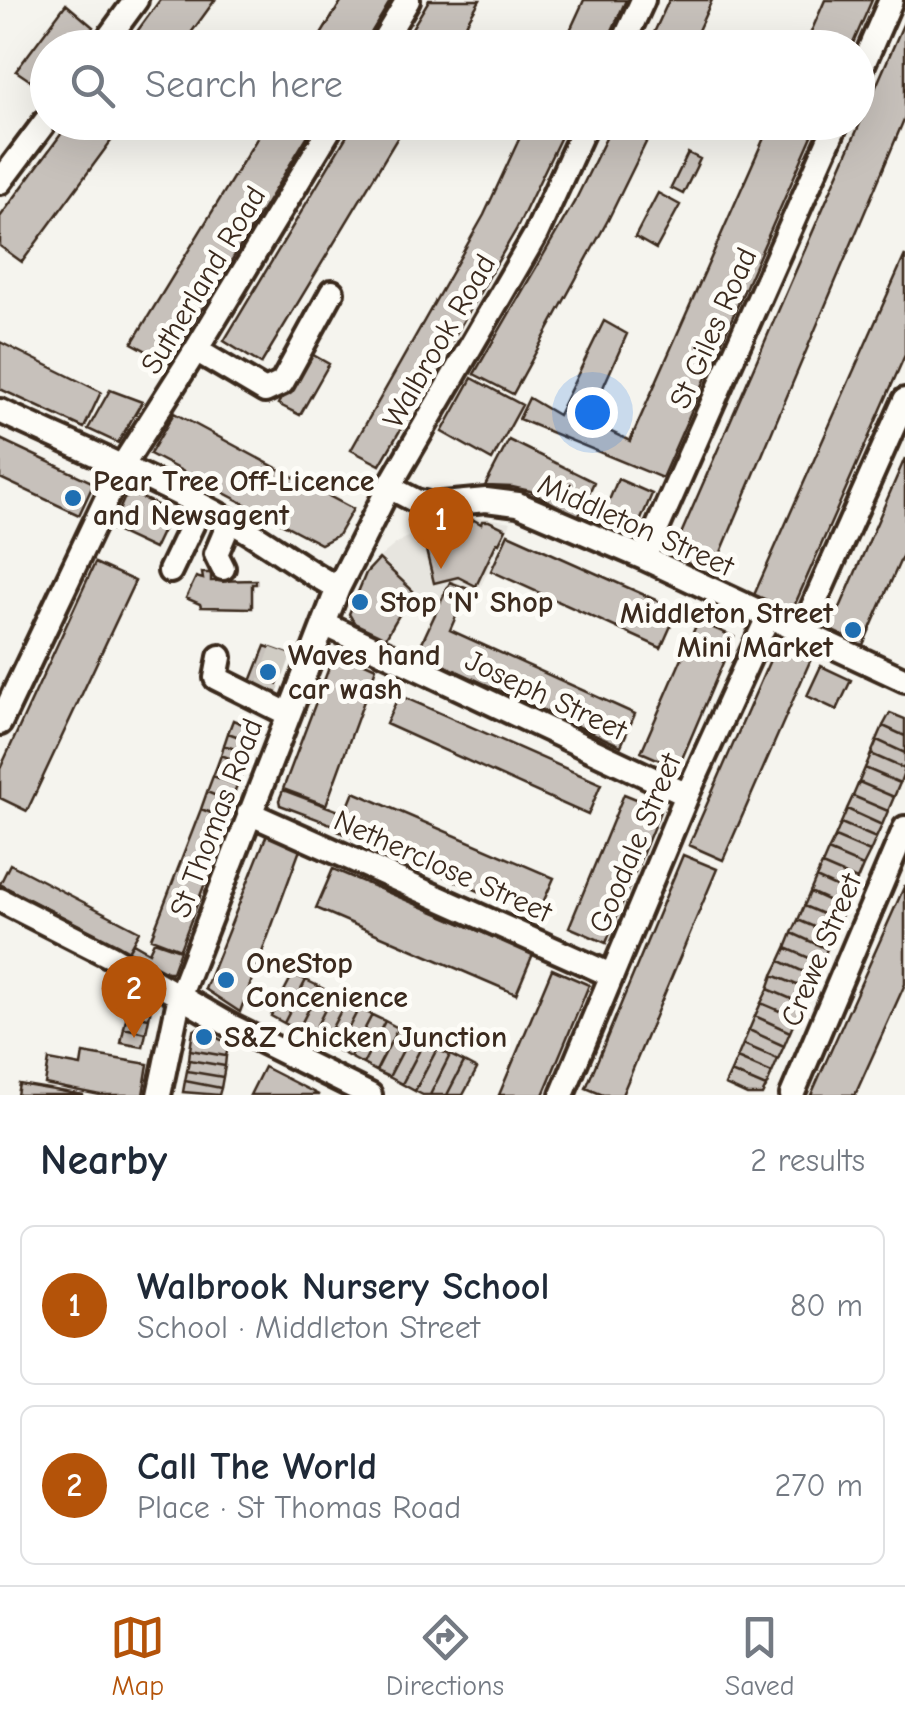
<!DOCTYPE html>
<html lang="en">
<head>
<meta charset="utf-8">
<style>
  body { margin:0; font-family:"Comic Neue",sans-serif; background:#f2f2f3; color:#1f2937 }
  .you { position:absolute; left:592px; top:412px; width:35px; height:35px; margin:-25px; border:8px solid #fff; border-radius:50%; background:#1a73e8; box-shadow:0 0 0 15px #1a73e833 }
  .badge { display:grid; place-items:center; width:65px; height:65px; border-radius:50%; background:#b45309; color:#fff; font-size:32px; font-weight:700 }
  .pin { position:absolute; translate:-50% -82px; filter:drop-shadow(0 2px 5px #0008) }
  .pin::after { content:''; position:absolute; top:52px; width:35px; height:30px; background:inherit; clip-path:polygon(0 0,100% 0,50% 100%) }
  .list { margin:0; padding:0; list-style:none }
  h2 { display:flex; justify-content:space-between; align-items:center; height:130px; margin:0; padding:0 40px; font-size:42px }
  h2 small { font-size:32px; font-weight:400; color:#747a83 }
  .list li { display:grid; grid-template-columns:65px 1fr auto; gap:30px; align-items:center; box-sizing:border-box; height:160px; margin:0 20px 20px; padding:0 20px; border:2px solid #e0e1e3; border-radius:15px }
  .list b { display:block; font-size:38px; white-space:nowrap }
  .list p { margin:0; font-size:32px; white-space:nowrap; color:#747a83 }
  .list em { font-size:32px; font-style:normal; color:#747a83 }
  .icon { flex:none; width:55px; height:55px; fill:none; stroke:currentColor; stroke-width:2; stroke-linecap:round; stroke-linejoin:round }
  .map { position:relative; flex:none; width:905px; height:1095px; overflow:hidden }
  .search { position:absolute; background:#fff; box-shadow:0 10px 40px #0002; left:30px; right:30px; top:30px; height:110px; display:flex; align-items:center; gap:25px; box-sizing:border-box; padding:0 35px; border-radius:55px; color:#747a83; font-size:38px }
  .sheet { height:490px; background:#fff }
  nav { display:flex; justify-content:space-around; align-items:center; box-sizing:border-box; height:140px; border-top:2px solid #e0e1e3; background:#fff; font-size:28px; color:#747a83 }
  nav a { display:grid; justify-items:center; gap:5px }
  nav .on { color:#b45309 }
  .map>svg:first-child { display:block }
  .built { fill:#e7e5df }
  .building { fill:#c7c1bb; stroke:#3b2a1e; stroke-width:2.5 }
  .lines { fill:none; stroke-linecap:round; stroke-linejoin:round }
  .minor-tunnel { stroke:#d0ccc4; stroke-width:22; stroke-dasharray:22 11; stroke-linecap:butt }
  .minor-casing { stroke:#3b2a1e; stroke-width:30 }
  .minor { stroke:#fdfcf7; stroke-width:22 }
  .poi-dot { fill:#1f6fb2; stroke:#fdfcf7; stroke-width:4 }
  .labels { text-anchor:middle; stroke-width:10; stroke-linejoin:round; paint-order:stroke }
  .street-label { font-size:30px; fill:#3b2a1e; stroke:#fdfcf7 }
  .poi-label { font-size:30px; font-weight:bold; fill:#3b2a1e; stroke:#fdfcf7; text-anchor:start }
</style>
</head>
<body>
<div class="map">
<svg width="905" height="1095" viewBox="0 0 905 1095">
  <rect width="100%" height="100%" fill="#f5f4ee"/>
  <filter id="ink" filterUnits="userSpaceOnUse"><feTurbulence type="fractalNoise" baseFrequency=".01" numOctaves="2"/><feDisplacementMap in="SourceGraphic" scale="20" xChannelSelector="R" yChannelSelector="G"/><feConvolveMatrix kernelMatrix="1 2 1 2 8 2 1 2 1" color-interpolation-filters="sRGB"/></filter>
  <g filter="url(#ink)">
    <path class="built" d="M486,518L511,522L478,592L449,580L435,611L380,557L397,543L430,524L457,519Z"/>
    <path class="building" d="M160,0H215L180,48H125Z
      M342,0H391L362,48H313Z
      M429,0H480L452,48H400Z
      M584,0H626L604,48H562Z
      M669,0H712L690,48H647Z
      M825,0H872L851,48H804Z
      M66,4L93,27L77,48H48V86L44,90L16,71Z
      M905,20V117L711,576L671,557Z
      M70,122H125L22,262L0,246V217Z
      M267,122H316L169,363L132,343Z
      M355,122H407L261,364L224,341Z
      M527,122H568L516,230L380,465L351,450L484,215Z
      M614,122H656L608,220L513,394L474,374L576,199Z
      M771,122H818L662,478L519,419L529,398L558,415L604,321L627,334L588,421L630,441Z
      M688,153L700,159L683,194L671,188Z
      M658,193L680,205L656,249L635,237Z
      M905,255V355L792,611L754,595Z
      M0,342L101,392L84,428L0,389Z
      M308,352L329,364L300,415L278,404Z
      M472,378L522,405L492,460L442,432Z
      M110,390L142,402L118,443L88,429Z
      M174,413L353,509L338,535L321,544L150,454Z
      M0,439L94,483L79,515L0,478Z
      M509,440L594,482L578,517L530,491L512,487L485,486Z
      M905,458V550L862,647L830,631Z
      M618,479L652,494L631,543L597,529Z
      M134,494L182,517L176,531L165,526L154,549L111,529L124,499Z
      M474,520L481,524L482,521H489L506,529L499,543L497,542L476,586L458,577L434,583L425,546L434,543L431,531L457,523L461,535L469,523Z
      M508,534L678,610L661,648L491,571Z
      M379,559L413,591L385,639L355,624L349,614L366,573Z
      M95,563L135,581L27,811L0,798V769Z
      M202,573H211V581L256,580V584H252V608L201,607L200,604L186,598L196,577L203,579Z
      M450,582L468,589L450,630L635,714L621,746L417,653Z
      M698,621L734,637L678,768L641,752Z
      M777,644L811,659L723,860L689,845Z
      M265,646L288,654L272,698L248,689Z
      M343,653L376,668L326,805L283,789L333,657Z
      M821,666L851,680L837,710L807,696Z
      M399,695L601,784L588,815L386,724Z
      M890,713L905,719V736L883,726Z
      M233,720L257,730L253,742L228,733Z
      M883,726L905,736V753L877,740Z
      M228,733L253,742L248,754L224,745Z
      M877,740L905,753V769L871,754Z
      M224,745L248,754L245,764L221,755Z
      M871,754L905,769L900,783L865,768Z
      M221,755L245,764L241,775L217,766Z
      M217,766L241,775L237,785L213,776Z
      M865,768L900,783L894,797L859,782Z
      M213,776L237,785L231,802L207,792Z
      M859,782L894,797L888,811L853,796Z
      M283,790L339,811L333,825L280,805L279,800Z
      M207,792L231,802L225,818L201,809Z
      M354,792L554,878L537,916L338,831Z
      M624,794L661,809L606,943L569,927Z
      M853,796L888,811L882,825L847,809Z
      M201,809L229,820L180,949L151,938Z
      M847,809L882,825L876,838L841,823Z
      M841,823L876,838L870,852L835,837Z
      M267,834L301,847L240,1012L205,989Z
      M835,837L870,852L863,866L828,851Z
      M828,851L863,866L857,880L822,865Z
      M683,855L717,869L622,1095H603L586,1088Z
      M10,864L139,931L128,951L0,884Z
      M822,865L857,880L851,894L816,878Z
      M333,869L533,954L516,994L316,908Z
      M816,878L851,894L845,908L810,892Z
      M905,885V984L855,1095H811Z
      M810,892L845,908L839,921L804,906Z
      M804,906L839,921L833,935L798,920Z
      M798,920L833,935L827,949L792,933Z
      M792,933L827,949L821,963L786,948Z
      M154,941L180,950L172,972H167L128,951L133,943L149,952Z
      M786,948L821,963L815,977L780,961Z
      M780,961L815,977L809,990L773,975Z
      M552,969L589,985L543,1095H499Z
      M293,974L306,980L284,1023L271,1016Z
      M773,975L809,990L803,1004L768,989Z
      M306,980L320,987L298,1030L284,1023Z
      M320,987L333,994L311,1037L298,1030Z
      M768,989L803,1004L796,1018L761,1003Z
      M132,994L152,1003L149,1018L127,1014Z
      M333,994L346,1001L324,1043L311,1037Z
      M346,1001L359,1008L337,1050L324,1043Z
      M761,1003L796,1018L790,1032L755,1016Z
      M359,1008L372,1015L350,1057L337,1050Z
      M127,1014L149,1018L146,1033L124,1028Z
      M372,1015L385,1021L363,1064L350,1057Z
      M755,1016L790,1032L784,1046L749,1030Z
      M385,1021L398,1028L376,1071L363,1064Z
      M124,1028L146,1033L143,1047L121,1043Z
      M198,1028L229,1044L226,1056L190,1050L193,1031Z
      M398,1028L411,1035L389,1077L376,1071Z
      M749,1030L784,1046L778,1059L743,1044Z
      M411,1035L424,1042L402,1084L389,1077Z
      M424,1042L437,1049L415,1091L402,1084Z
      M743,1044L778,1059L772,1073L737,1058Z
      M437,1049L450,1055L430,1095H423L415,1091Z
      M190,1050L226,1056L225,1066L189,1060Z
      M83,1053L148,1064L143,1095H100L45,1084L49,1060L81,1066Z
      M450,1055L464,1062L447,1095H430Z
      M737,1058L772,1073L766,1087L731,1072Z
      M189,1060L225,1066L223,1077L187,1071Z
      M464,1062L477,1069L463,1095H447Z
      M264,1067L319,1095H250Z
      M187,1071L223,1077L221,1088L185,1081Z
      M731,1072L766,1087L762,1095H747L725,1085Z
      M185,1081L221,1088L219,1095L183,1092Z
      M19,1084L84,1095H17Z"/>
    <g class="lines">
      <path class="minor-tunnel" d="M262,703L281,651"/>
      <defs>
        <path id="minor" d="M101,48L136,0
          M379,48L408,0
          M621,48L643,0
          M858,76L891,0
          M0,182L48,118
          M196,350L265,391L282,383L332,292
          M0,411C77,447 158,480 232,522C269,542 301,569 338,588
          M389,487L416,501L433,505L486,500L518,504L644,558L905,680
          M644,558L837,122
          M223,568L216,554L230,521
          M170,571L201,506
          M324,624L687,795
          M802,631L905,400
          M220,657L216,678L288,714
          M0,723L121,468L196,350L334,122
          M249,813L611,975
          M0,900L110,956L231,1026L370,1095
          M159,1095L180,995L338,588L389,487L536,234L587,122
          M562,1095L687,795L768,617
          M792,1095L905,828"/>
      </defs>
      <use href="#minor" class="minor-casing"/>
      <use href="#minor" class="minor"/>
    </g>
  </g>
  <g class="poi-dot">
    <circle cx="73" cy="498" r="10"/>
    <circle cx="360" cy="602" r="10"/>
    <circle cx="853" cy="630" r="10"/>
    <circle cx="268" cy="672" r="10"/>
    <circle cx="226" cy="980" r="10"/>
    <circle cx="204" cy="1037" r="10"/>
  </g>
  <g class="labels">
    <g class="street-label">
      <text transform="translate(203 280) rotate(-59)" y="10">Sutherland Road</text>
      <text transform="translate(713 328) rotate(-66)" y="10">St Giles Road</text>
      <text transform="translate(439 341) rotate(-60)" y="10">Walbrook Road</text>
      <text transform="translate(636 525) rotate(24)" y="10">Middleton Street</text>
      <text transform="translate(546 695) rotate(25)" y="10">Joseph Street</text>
      <text transform="translate(216 818) rotate(-69)" y="10">St Thomas Road</text>
      <text transform="translate(635 843) rotate(-67)" y="10">Goodale Street</text>
      <text transform="translate(443 866) rotate(24)" y="10">Netherclose Street</text>
      <text transform="translate(821 950) rotate(-67)" y="10">Crewe Street</text>
    </g>
    <g class="poi-label">
      <text x="93" y="491">Pear Tree Off-Licence<tspan x="93" dy="34">and Newsagent</tspan></text>
      <text x="380" y="612">Stop 'N' Shop</text>
      <text x="833" y="623" text-anchor="end">Middleton Street<tspan x="833" dy="34">Mini Market</tspan></text>
      <text x="288" y="665">Waves hand<tspan x="288" dy="34">car wash</tspan></text>
      <text x="246" y="973">OneStop<tspan x="246" dy="34">Concenience</tspan></text>
      <text x="224" y="1047">S&amp;Z Chicken Junction</text>
    </g>
  </g>
</svg>
<div class="you"></div>
<div class="pin badge" style="left:441px;top:569px">1</div>
<div class="pin badge" style="left:134px;top:1038px">2</div>
<div class="search"><svg class="icon" aria-label="search" viewBox="0 0 24 24"><circle cx="10" cy="10" r="6"/><path d="M15 15l6 6"/></svg>Search here</div>
</div>
<section class="sheet">
<h2>Nearby<small>2 results</small></h2>
<ul class="list">
<li><span class="badge">1</span><div><b>Walbrook Nursery School</b><p>School · Middleton Street</p></div><em>80 m</em></li>
<li><span class="badge">2</span><div><b>Call The World</b><p>Place · St Thomas Road</p></div><em>270 m</em></li>
</ul>
</section>
<nav>
<a class="on"><svg class="icon" aria-label="map" viewBox="0 0 24 24"><path d="M3 6l6-2 6 2 6-2v14l-6 2-6-2-6 2zM9 4v14M15 6v14"/></svg>Map</a>
<a><svg class="icon" aria-label="directions" viewBox="0 0 24 24"><path d="M12 3l9 9-9 9-9-9zM9 14v-3h6M13 9l2 2-2 2"/></svg>Directions</a>
<a><svg class="icon" aria-label="saved" viewBox="0 0 24 24"><path d="M7 4h10v16l-5-4-5 4z"/></svg>Saved</a>
</nav>
</body>
</html>
